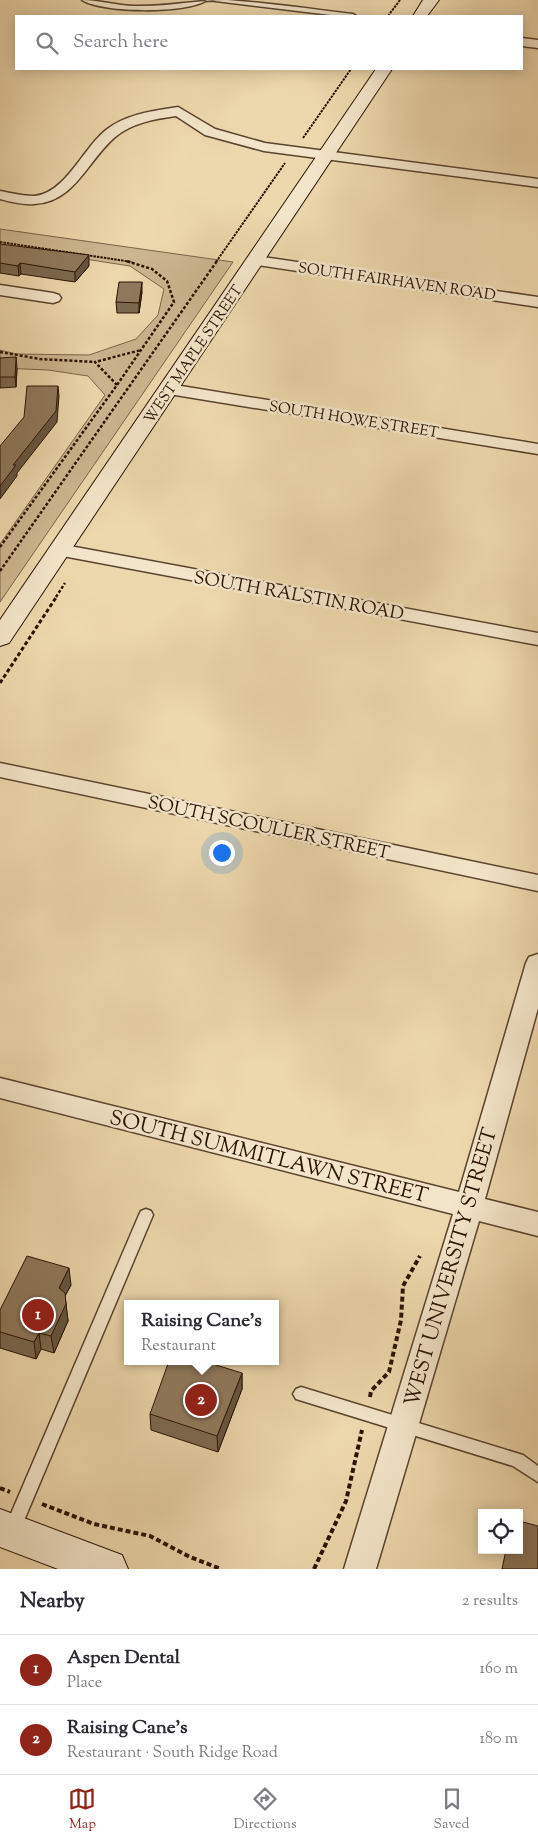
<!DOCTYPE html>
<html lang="en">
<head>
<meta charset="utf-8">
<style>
  body { margin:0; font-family:"Sorts Mill Goudy",serif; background:#f2f2f3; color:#2b2b33 }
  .controls { position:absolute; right:15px; bottom:15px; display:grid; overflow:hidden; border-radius:0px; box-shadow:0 2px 12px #0003 }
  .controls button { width:45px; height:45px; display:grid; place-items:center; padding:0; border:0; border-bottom:1px solid #e1e1e2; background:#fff; color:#2b2b33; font:25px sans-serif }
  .you { position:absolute; left:221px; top:852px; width:18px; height:18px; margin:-12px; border:4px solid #fff; border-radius:50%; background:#1a73e8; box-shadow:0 0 0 8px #1a73e833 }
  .badge { display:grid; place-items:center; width:32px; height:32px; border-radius:50%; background:#8f2418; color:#fff; font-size:16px; font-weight:700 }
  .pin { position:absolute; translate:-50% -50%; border:2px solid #fff; box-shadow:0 1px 5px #0006 }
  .popup { position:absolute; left:124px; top:1300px; width:155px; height:65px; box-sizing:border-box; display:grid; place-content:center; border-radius:0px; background:#fff; filter:drop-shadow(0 1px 4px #0005); font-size:16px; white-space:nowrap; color:#7c7c81 }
  .popup b { font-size:19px; color:#2b2b33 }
  .popup::after { content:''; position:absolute; left:50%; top:100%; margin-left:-10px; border:10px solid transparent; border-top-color:#fff }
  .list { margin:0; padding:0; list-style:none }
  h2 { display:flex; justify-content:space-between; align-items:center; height:65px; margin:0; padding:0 20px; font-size:21px }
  h2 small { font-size:16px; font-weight:400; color:#7c7c81 }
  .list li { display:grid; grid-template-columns:32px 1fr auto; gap:15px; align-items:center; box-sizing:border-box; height:70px; padding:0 20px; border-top:1px solid #e1e1e2 }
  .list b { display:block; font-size:19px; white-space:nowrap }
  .list p { margin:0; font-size:16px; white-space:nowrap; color:#7c7c81 }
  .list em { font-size:16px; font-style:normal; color:#7c7c81 }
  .icon { flex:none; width:28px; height:28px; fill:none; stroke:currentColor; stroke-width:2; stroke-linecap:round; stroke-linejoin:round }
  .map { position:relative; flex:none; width:538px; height:1569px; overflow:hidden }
  .search { position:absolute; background:#fff; box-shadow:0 2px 12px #0003; left:15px; right:15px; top:15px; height:55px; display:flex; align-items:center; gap:12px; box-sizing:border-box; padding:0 18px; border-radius:0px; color:#7c7c81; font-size:19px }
  .sheet { height:205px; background:#fff }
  nav { display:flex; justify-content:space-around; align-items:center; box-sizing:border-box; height:70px; border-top:1px solid #e1e1e2; background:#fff; font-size:14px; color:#7c7c81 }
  nav a { display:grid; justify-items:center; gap:2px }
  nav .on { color:#8f2418 }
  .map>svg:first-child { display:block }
  .green { fill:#ccb690; stroke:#7b644a }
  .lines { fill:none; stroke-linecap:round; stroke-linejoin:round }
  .lane-casing { stroke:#5b442f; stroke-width:3 }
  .street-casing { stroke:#5b442f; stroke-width:3 }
  .secondary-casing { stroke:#2a1305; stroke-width:2 }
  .path-far3 { stroke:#2a1305; stroke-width:2; stroke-dasharray:2.5 1; stroke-linecap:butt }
  .path-far2 { stroke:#2a1305; stroke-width:2.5; stroke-dasharray:3 2; stroke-linecap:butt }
  .path-far1 { stroke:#2a1305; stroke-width:3; stroke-dasharray:4 2.5; stroke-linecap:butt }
  .path { stroke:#2a1305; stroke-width:4; stroke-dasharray:5 3; stroke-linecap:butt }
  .lane { fill:#f3e5c9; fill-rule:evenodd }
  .street { fill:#f3e5c9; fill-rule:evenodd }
  .secondary { fill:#f3e5c9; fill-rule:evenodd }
  .wall { fill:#7b684f; stroke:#2a1305 }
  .shaded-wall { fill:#645540; stroke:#2a1305 }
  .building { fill:#8f795c; stroke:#2a1305 }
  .labels { text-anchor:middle; stroke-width:5; stroke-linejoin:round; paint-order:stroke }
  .far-street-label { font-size:15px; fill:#2a1305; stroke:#f3e5c9 }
  .street-label { font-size:18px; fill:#2a1305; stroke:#f3e5c9 }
  .near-street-label { font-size:21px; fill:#2a1305; stroke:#f3e5c9 }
</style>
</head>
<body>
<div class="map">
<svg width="538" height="1569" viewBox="0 0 538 1569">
  <rect width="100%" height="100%" fill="#edd7ac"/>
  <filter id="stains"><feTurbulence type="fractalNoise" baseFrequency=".004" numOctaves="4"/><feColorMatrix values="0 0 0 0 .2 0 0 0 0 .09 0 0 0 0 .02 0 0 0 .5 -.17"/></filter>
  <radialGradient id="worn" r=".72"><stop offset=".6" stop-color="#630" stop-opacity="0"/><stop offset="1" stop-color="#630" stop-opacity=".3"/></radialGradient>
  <path class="green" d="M0,229L233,262L0,602V544L105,395L88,376L48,370L0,368V350L16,354L89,355L136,339L158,315L164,289L130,266L0,246Z"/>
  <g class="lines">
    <defs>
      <path id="lane" d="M82,0C100,0 117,6 135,6C166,7 196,0 227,0C269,3 311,9 353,14L356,16H339L207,0C187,14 102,13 82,0Z
        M146,1209L151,1211L153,1215L20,1530L18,1535L12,1538L6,1535L4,1530L139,1215L141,1211Z
        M301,1387L523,1455L538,1466V1482L513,1466L296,1399L293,1394L296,1389Z"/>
      <path id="street" d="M522,38L538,40V48L522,46Z
        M178,107L215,129L265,143L538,179V187L264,151L205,135L176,116C154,119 132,123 115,137C87,161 75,202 34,204C23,205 11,202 0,199V191C11,193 23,196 34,196C65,194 83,148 106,130C126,114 153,111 178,107Z
        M256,256L538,297V307L250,264L248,261L250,258Z
        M0,285L53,293L59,295L61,298L59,301L53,303L0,295Z
        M169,384L538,444V454L163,393L160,389L163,385Z
        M59,544L538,633V645L52,554L49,550L52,546Z
        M0,763L538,875V891L0,777Z
        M538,954V1008L485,1199L538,1212V1236L479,1221L376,1569H344L453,1214L0,1098V1078L459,1192L526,963L529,957Z"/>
      <path id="secondary" d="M423,0H439L427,16H413Z
        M376,69H392L9,643L0,646V620Z
        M0,1509L122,1555L128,1569H58L0,1547Z"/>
    </defs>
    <use href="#lane" class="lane-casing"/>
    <use href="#street" class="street-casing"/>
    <use href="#secondary" class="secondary-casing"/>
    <path class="path-far3" d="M388,16L400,0
      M303,138L351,69
      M0,242L132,262
      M216,262L285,163"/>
    <path class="path-far2" d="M0,352L40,359L95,362
      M117,385L95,362L141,350
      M0,547L117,385L174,302L167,281L152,269L126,261
      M0,571L217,261
      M56,597L65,583"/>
    <path class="path-far1" d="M0,683L57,596"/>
    <path class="path" d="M370,1397L371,1391L389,1372L401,1320L403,1286L420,1256
      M0,1488L10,1492
      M42,1504L94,1524L150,1536L190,1557L221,1569
      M314,1569L346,1501L362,1430"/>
    <use href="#lane" class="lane"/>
    <use href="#street" class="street"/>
    <use href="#secondary" class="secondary"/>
  </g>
  <path class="wall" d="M0,244L89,266L75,282L21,274L19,276L0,273Z
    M142,292L139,313H117L116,302Z
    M0,358L17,368L16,387L0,388Z
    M71,1285L65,1296L68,1321L54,1353L41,1349L36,1359L0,1348V1310Z
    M242,1373V1389L218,1452L151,1430L150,1414Z"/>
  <path class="shaded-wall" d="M89,255V266L75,282V272Z
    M20,263L21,274L19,276L18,266Z
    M142,282V292L139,313V303Z
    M16,357L17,368L16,387L15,377Z
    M58,386L59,396L57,422L17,473V476L0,499V486L13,465Z
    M69,1268L71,1285L65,1296L68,1321L54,1353L51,1336L59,1288Z
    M39,1333L41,1349L36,1359L34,1342Z
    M242,1373V1389L218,1452L217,1436Z"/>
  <path class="building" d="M0,244L89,255L75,272L20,263L18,266L0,263Z
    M119,282H142L139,303L116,302Z
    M16,357L15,377H0V358Z
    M27,386H58L56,411L13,465H16L0,486V446L24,417Z
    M27,1256L69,1268L59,1288L65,1293L66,1304L51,1336L39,1333L34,1342L0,1332V1310Z
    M169,1361H203L242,1373L217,1436L150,1414Z
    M519,1521L538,1526V1569H502L506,1550H519Z"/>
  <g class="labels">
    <g class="far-street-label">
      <text transform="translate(397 281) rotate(8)" y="5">SOUTH FAIRHAVEN ROAD</text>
      <text transform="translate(193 354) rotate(-56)" y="5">WEST MAPLE STREET</text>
      <text transform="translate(354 419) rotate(9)" y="5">SOUTH HOWE STREET</text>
    </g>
    <g class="street-label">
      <text transform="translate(299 595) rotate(10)" y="6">SOUTH RALSTIN ROAD</text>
      <text transform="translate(269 827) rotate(12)" y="6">SOUTH SCOULLER STREET</text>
    </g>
    <g class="near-street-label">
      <text transform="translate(269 1156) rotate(14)" y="7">SOUTH SUMMITLAWN STREET</text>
      <text transform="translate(450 1267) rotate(-74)" y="7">WEST UNIVERSITY STREET</text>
    </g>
  </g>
  <rect width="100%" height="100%" filter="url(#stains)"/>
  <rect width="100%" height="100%" fill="url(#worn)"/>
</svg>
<div class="controls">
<button><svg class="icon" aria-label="locate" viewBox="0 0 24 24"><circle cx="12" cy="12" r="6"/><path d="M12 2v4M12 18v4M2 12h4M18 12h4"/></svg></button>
</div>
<div class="you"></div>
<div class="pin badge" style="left:38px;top:1315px">1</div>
<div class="pin badge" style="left:201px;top:1400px">2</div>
<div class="popup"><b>Raising Cane's</b>Restaurant</div>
<div class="search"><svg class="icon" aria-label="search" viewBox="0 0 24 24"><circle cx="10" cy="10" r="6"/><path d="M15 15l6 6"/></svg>Search here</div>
</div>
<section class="sheet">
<h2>Nearby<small>2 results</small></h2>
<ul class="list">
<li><span class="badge">1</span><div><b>Aspen Dental</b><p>Place</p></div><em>160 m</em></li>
<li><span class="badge">2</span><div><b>Raising Cane's</b><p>Restaurant · South Ridge Road</p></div><em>180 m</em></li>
</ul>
</section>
<nav>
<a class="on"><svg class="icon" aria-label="map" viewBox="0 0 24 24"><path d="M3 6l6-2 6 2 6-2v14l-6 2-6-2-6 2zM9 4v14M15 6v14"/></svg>Map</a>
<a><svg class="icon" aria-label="directions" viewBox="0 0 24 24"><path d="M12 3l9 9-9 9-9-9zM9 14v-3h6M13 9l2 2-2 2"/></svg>Directions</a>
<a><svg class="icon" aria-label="saved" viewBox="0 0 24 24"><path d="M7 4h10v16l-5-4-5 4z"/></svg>Saved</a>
</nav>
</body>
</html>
